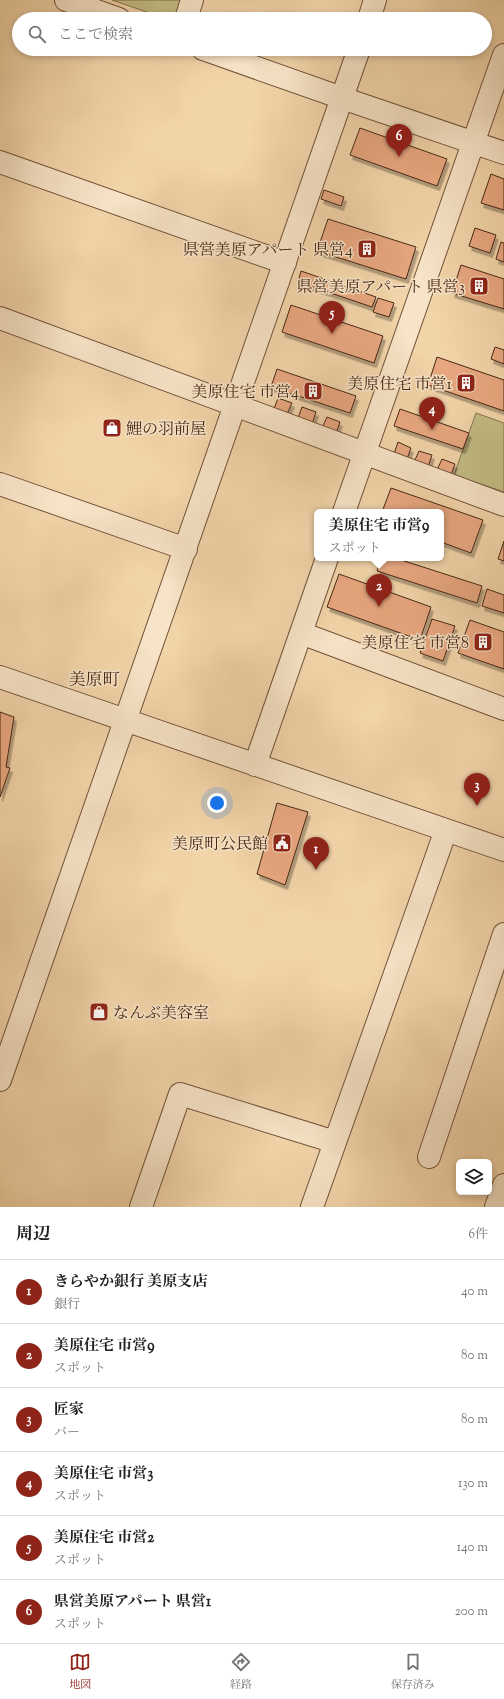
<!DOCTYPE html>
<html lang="ja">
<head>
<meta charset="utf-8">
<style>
  body { margin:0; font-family:"Sorts Mill Goudy","Noto Serif JP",serif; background:#f6f6f6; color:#202124 }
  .controls { position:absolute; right:12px; bottom:12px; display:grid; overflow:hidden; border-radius:6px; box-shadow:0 2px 6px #0003 }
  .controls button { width:36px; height:36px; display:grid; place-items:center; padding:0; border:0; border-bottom:1px solid #e0e0e0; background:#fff; color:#202124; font:20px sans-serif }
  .you { position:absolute; left:217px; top:803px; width:14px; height:14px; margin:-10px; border:3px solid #fff; border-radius:50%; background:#1a73e8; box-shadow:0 0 0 6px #1a73e833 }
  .badge { display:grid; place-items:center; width:26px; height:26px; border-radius:50%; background:#8f2418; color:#fff; font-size:13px; font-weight:700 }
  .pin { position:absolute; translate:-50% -33px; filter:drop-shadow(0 1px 2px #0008) }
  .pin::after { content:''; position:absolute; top:21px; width:14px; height:12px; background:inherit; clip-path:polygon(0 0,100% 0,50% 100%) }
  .popup { position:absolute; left:314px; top:509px; width:130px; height:52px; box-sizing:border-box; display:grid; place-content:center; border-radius:6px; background:#fff; filter:drop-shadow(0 1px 3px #0005); font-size:13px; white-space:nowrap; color:#757577 }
  .popup b { font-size:15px; color:#202124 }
  .popup::after { content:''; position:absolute; left:50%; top:100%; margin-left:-8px; border:8px solid transparent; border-top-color:#fff }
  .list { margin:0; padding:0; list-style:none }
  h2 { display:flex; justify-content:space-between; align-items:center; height:52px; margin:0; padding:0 16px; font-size:17px }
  h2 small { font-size:13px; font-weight:400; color:#757577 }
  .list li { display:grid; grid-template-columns:26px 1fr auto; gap:12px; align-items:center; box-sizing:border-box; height:64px; padding:0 16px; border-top:1px solid #e0e0e0 }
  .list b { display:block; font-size:15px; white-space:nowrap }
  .list p { margin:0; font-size:13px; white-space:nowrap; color:#757577 }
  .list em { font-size:13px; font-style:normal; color:#757577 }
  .icon { flex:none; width:22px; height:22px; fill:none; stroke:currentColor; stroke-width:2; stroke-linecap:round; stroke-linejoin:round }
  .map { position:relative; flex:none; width:504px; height:1207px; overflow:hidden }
  .search { position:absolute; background:#fff; box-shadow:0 2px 6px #0003; left:12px; right:12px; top:12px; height:44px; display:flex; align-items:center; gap:10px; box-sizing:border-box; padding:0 14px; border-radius:22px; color:#757577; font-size:15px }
  .sheet { height:436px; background:#fff }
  nav { display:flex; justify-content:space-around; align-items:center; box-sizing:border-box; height:56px; border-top:1px solid #e0e0e0; background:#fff; font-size:11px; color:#757577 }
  nav a { display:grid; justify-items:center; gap:2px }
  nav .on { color:#8f2418 }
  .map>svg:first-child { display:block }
  .green { fill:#c2bb83; stroke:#84714c }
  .building { fill:#e8a780; stroke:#472715; filter:url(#shadow) }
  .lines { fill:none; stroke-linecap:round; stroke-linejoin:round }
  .minor-casing { stroke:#72523a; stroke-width:24 }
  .minor { stroke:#f7e3c7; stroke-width:22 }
  .labels { text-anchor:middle; stroke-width:3; stroke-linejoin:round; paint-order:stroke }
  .poi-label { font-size:16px; fill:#472715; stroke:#f7e3c7; text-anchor:end }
  .neighbourhood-label { font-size:17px; fill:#472715; stroke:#f7e3c7 }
</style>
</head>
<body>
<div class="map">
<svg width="504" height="1207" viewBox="0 0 504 1207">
  <defs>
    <filter id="shadow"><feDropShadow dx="2.5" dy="4.5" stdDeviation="0" flood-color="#0004"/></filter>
  </defs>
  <rect width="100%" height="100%" fill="#f2d4a9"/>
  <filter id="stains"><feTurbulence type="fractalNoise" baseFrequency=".005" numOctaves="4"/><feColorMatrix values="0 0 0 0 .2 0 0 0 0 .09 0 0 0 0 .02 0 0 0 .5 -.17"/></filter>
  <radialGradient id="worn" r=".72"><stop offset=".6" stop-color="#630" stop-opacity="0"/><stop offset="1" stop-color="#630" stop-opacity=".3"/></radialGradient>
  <path class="green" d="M112,0H187L184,8L164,18Z
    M476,413L504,423V492L454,475Z"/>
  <path class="building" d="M360,128L447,159L437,186L350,155Z
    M491,174L504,179V210L481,203Z
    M324,190L344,197L341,206L321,199Z
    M328,219L416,247L406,279L317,251Z
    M475,228L496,235L490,253L469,246Z
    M501,242L504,243V262L496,259Z
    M461,265L504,279V309L452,293Z
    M301,271L376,297L372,307L298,282Z
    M378,298L394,303L389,317L373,312Z
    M291,305L383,336L374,363L282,332Z
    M495,347L504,350V364L491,359Z
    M437,357L504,380V411L428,385Z
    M277,369L356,396L350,413L271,387Z
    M278,398L292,403L287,414L274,409Z
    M302,407L316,412L312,424L298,418Z
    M400,409L469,433L463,449L394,426Z
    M327,417L340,422L336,433L322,428Z
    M398,442L411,448L407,459L394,454Z
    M419,451L432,455L428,467L414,462Z
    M442,459L455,464L451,475L437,470Z
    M391,488L483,520L471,553L441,542V512H382Z
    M504,541V561L498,559Z
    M381,558H395L482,586L477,603L377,571Z
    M339,574L431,607L420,640L327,607Z
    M487,589L504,595V613L482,606Z
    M432,619L455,626L443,661L420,653Z
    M470,620L504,632V669L458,653Z
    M0,712L14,717L6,767L10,768L0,797Z
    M277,803L308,812L285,885L257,874Z"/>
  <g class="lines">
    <defs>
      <path id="minor" d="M66,0L119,19
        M186,19L192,0
        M369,19L375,0
        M203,49L342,98L504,153
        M0,162L285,263
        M0,318L504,505
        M0,484L186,549
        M344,512L504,55
        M301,633L504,709
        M0,677L504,850
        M255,765L327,558
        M0,1080L359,49
        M429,1157L504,934
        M141,1207L180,1094L335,1142
        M312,1207L446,830
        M496,1207L504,1185"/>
    </defs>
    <use href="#minor" class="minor-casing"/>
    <use href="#minor" class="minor"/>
  </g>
  <defs>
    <symbol id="building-square" viewBox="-11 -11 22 22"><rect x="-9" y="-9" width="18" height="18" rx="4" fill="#8f2418" stroke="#f7e3c7"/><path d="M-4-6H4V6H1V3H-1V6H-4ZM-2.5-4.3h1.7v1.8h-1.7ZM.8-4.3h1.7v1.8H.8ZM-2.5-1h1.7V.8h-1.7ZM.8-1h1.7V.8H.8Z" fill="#fff"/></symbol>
    <symbol id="shop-square" viewBox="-11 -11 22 22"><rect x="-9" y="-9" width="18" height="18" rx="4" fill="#8f2418" stroke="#f7e3c7"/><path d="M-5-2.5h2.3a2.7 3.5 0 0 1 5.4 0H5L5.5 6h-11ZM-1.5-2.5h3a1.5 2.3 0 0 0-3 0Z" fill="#fff"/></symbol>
    <symbol id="civic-square" viewBox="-11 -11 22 22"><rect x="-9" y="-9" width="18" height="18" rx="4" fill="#8f2418" stroke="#f7e3c7"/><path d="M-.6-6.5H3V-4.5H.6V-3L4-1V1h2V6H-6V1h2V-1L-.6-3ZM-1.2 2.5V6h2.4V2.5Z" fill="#fff"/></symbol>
  </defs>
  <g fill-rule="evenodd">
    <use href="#building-square" x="356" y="238" width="22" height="22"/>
    <use href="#building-square" x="468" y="275" width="22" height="22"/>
    <use href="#building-square" x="455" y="372" width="22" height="22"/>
    <use href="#building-square" x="302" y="380" width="22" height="22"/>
    <use href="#shop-square" x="101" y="417" width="22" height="22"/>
    <use href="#building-square" x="472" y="631" width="22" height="22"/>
    <use href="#civic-square" x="271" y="832" width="22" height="22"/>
    <use href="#shop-square" x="88" y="1001" width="22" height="22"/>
  </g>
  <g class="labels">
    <g class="poi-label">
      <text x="353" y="255">県営美原アパート 県営4</text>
      <text x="465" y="292">県営美原アパート 県営3</text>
      <text x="452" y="389">美原住宅 市営1</text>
      <text x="299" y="397">美原住宅 市営4</text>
      <text x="126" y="434" text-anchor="start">鯉の羽前屋</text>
      <text x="469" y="648">美原住宅 市営8</text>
      <text x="268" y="849">美原町公民館</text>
      <text x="113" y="1018" text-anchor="start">なんぶ美容室</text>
    </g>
    <g class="neighbourhood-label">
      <text x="94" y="685">美原町</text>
    </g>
  </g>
  <rect width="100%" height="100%" filter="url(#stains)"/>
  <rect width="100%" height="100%" fill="url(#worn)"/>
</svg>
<div class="controls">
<button><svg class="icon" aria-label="layers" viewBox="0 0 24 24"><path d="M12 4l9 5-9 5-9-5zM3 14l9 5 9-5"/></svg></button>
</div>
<div class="you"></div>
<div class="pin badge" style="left:316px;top:870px">1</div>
<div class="pin badge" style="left:379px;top:607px">2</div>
<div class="popup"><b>美原住宅 市営9</b>スポット</div>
<div class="pin badge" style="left:477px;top:806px">3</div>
<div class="pin badge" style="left:432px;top:430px">4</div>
<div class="pin badge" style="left:332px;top:334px">5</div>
<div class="pin badge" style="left:399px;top:157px">6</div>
<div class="search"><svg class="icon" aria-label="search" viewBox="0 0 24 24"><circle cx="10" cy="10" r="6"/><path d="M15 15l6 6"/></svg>ここで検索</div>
</div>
<section class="sheet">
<h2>周辺<small>6件</small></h2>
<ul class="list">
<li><span class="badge">1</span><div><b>きらやか銀行 美原支店</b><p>銀行</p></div><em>40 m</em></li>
<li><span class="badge">2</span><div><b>美原住宅 市営9</b><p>スポット</p></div><em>80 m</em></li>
<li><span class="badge">3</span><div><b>匠家</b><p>バー</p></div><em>80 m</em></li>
<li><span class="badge">4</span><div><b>美原住宅 市営3</b><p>スポット</p></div><em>130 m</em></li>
<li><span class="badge">5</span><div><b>美原住宅 市営2</b><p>スポット</p></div><em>140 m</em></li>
<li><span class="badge">6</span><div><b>県営美原アパート 県営1</b><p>スポット</p></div><em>200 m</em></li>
</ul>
</section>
<nav>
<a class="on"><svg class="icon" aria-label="map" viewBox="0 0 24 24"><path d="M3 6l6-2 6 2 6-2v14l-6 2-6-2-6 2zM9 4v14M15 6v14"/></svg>地図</a>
<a><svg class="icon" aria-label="directions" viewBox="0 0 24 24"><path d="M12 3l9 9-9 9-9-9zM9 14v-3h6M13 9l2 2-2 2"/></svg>経路</a>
<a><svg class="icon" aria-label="saved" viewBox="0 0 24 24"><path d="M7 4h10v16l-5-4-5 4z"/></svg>保存済み</a>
</nav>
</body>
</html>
